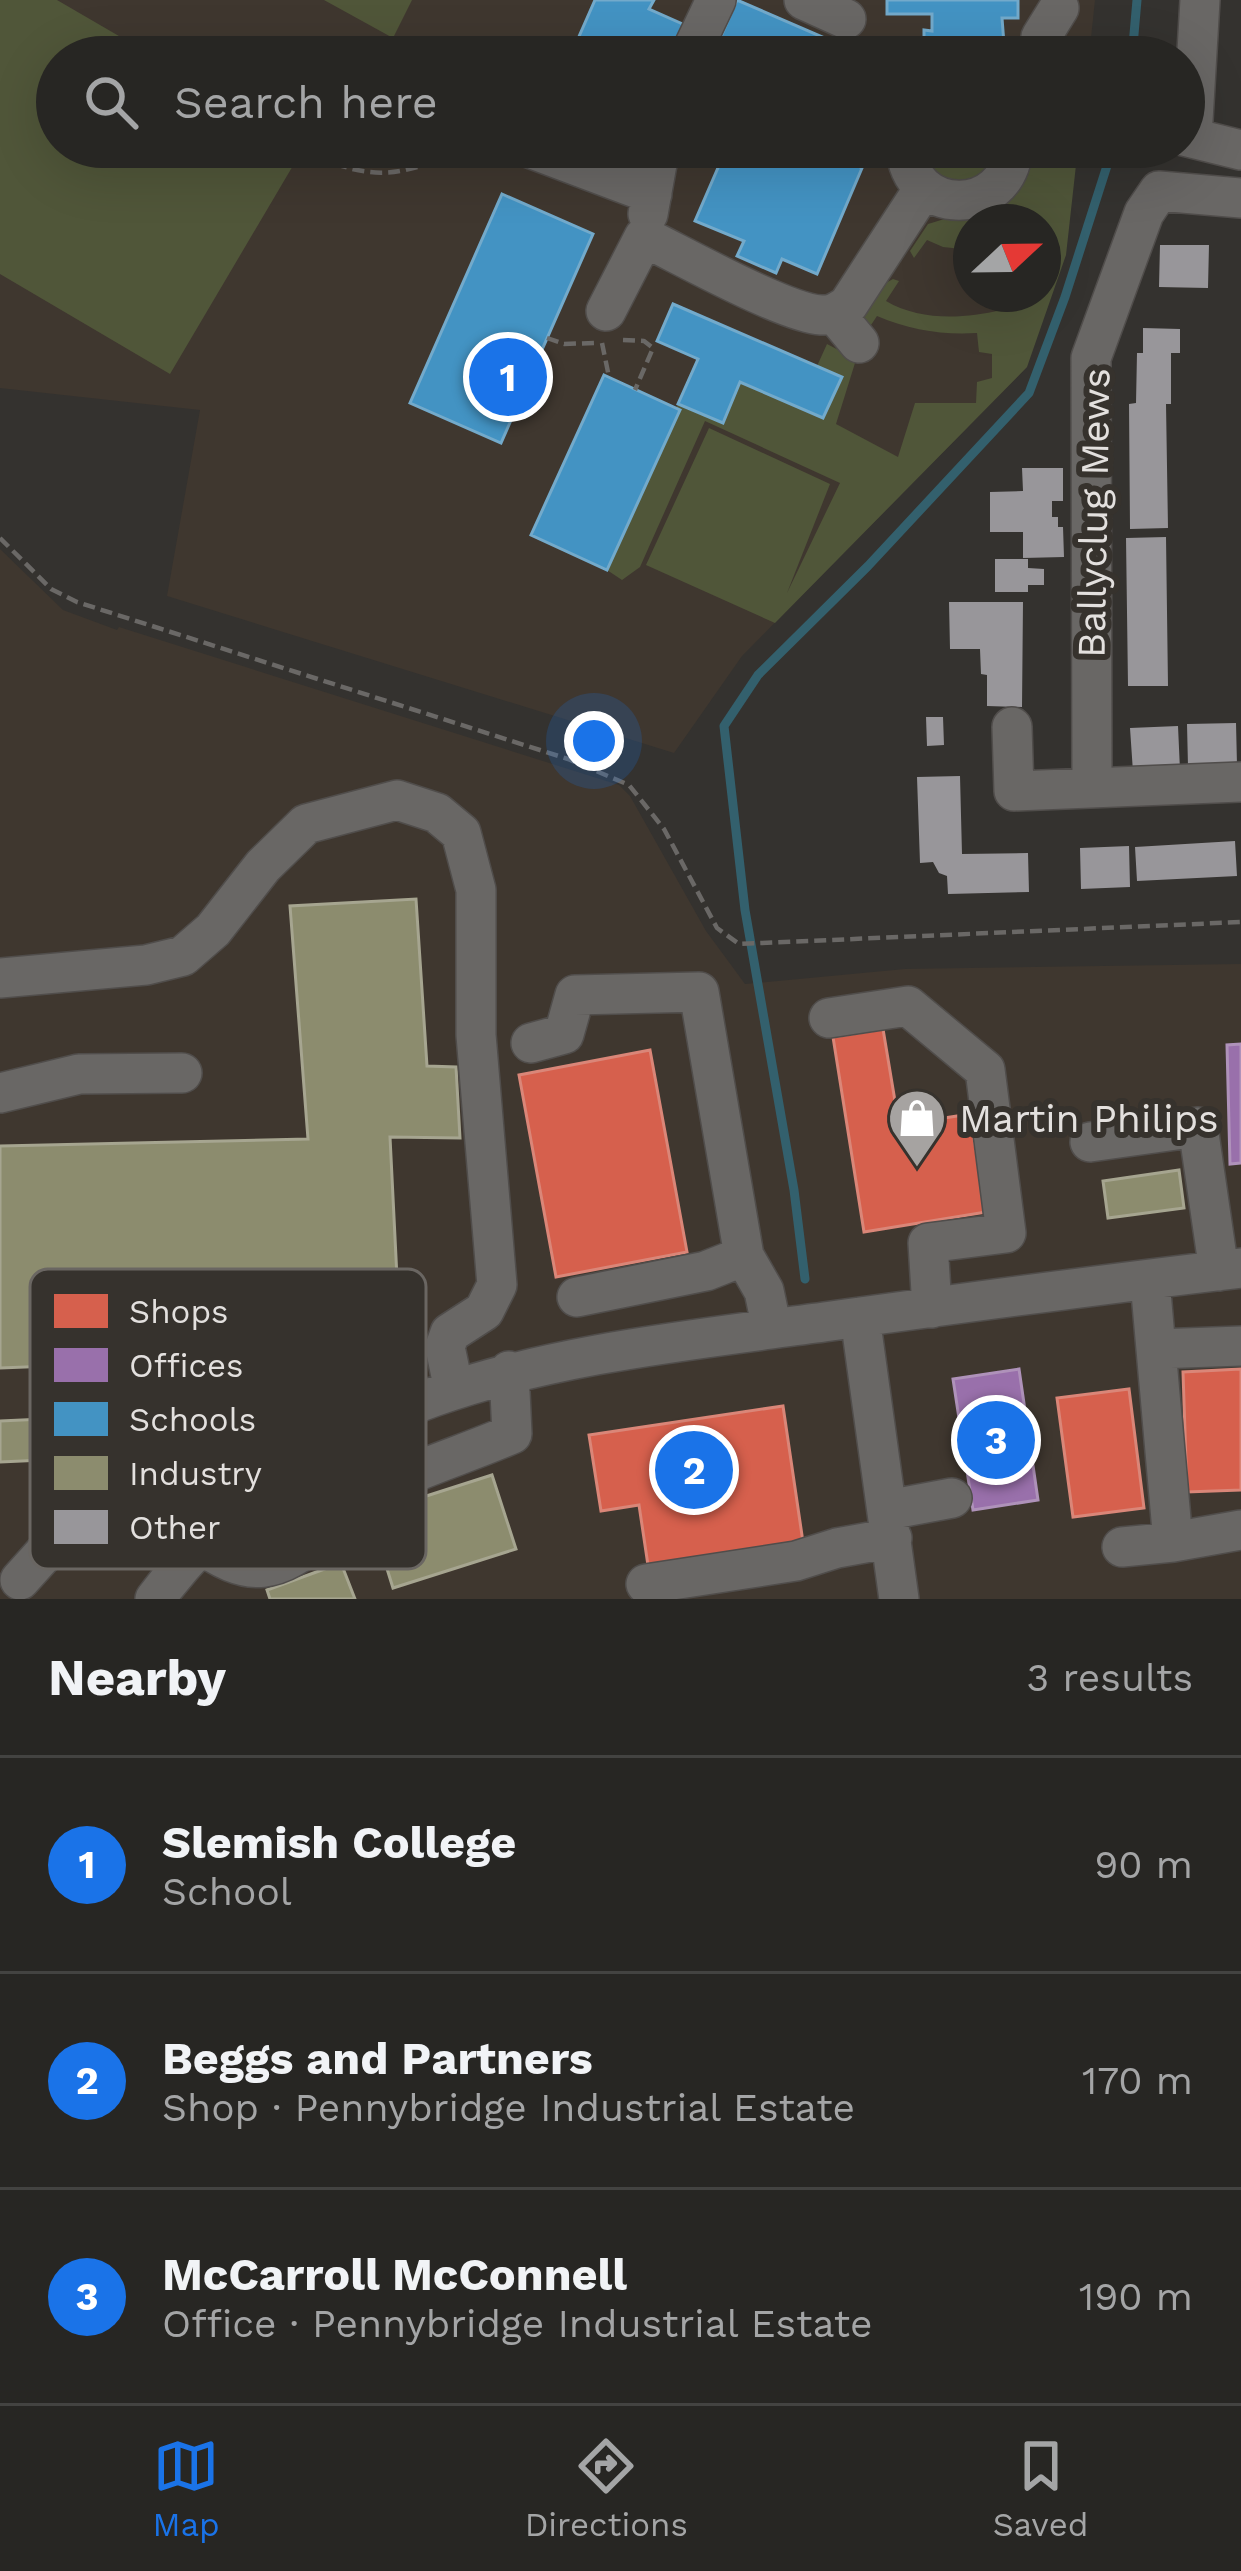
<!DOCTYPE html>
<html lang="en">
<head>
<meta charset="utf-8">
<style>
  body { margin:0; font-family:"Work Sans",sans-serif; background:#333230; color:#f1f3f6 }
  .compass { position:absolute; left:953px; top:204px; width:108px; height:108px; border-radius:50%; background:#272623; box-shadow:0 12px 48px #0002; rotate:68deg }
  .you { position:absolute; left:594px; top:741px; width:42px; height:42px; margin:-30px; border:9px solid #fff; border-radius:50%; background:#1a73e8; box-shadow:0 0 0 18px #1a73e833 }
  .badge { display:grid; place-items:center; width:78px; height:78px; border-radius:50%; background:#1a73e8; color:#fff; font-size:39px; font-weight:700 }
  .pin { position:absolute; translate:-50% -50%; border:6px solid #fff; box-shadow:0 3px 12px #0006 }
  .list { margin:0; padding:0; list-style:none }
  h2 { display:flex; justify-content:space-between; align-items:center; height:156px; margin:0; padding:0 48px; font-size:51px }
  h2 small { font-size:39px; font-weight:400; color:#a4a5a6 }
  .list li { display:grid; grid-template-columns:78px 1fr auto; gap:36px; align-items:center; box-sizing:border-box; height:216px; padding:0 48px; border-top:3px solid #434341 }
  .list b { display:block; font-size:45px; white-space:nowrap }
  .list p { margin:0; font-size:39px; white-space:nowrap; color:#a4a5a6 }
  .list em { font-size:39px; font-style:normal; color:#a4a5a6 }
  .icon { flex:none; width:66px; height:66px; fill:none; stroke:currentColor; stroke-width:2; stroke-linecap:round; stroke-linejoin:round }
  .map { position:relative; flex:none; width:1241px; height:1599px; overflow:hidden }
  .search { position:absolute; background:#272623; box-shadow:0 12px 48px #0002; left:36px; right:36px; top:36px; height:132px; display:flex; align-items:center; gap:30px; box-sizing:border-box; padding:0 42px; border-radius:66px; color:#a4a5a6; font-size:45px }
  .sheet { height:804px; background:#272623 }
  nav { display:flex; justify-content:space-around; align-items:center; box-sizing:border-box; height:168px; border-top:3px solid #434341; background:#272623; font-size:33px; color:#a4a5a6 }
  nav a { display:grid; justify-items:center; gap:6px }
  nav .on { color:#1a73e8 }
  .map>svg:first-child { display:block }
  .built { fill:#3f372f; fill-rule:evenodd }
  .green { fill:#505639 }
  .shops { fill:#d6604d; stroke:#da8678; stroke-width:3 }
  .offices { fill:#9970ab; stroke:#af92ba; stroke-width:3 }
  .schools { fill:#4393c3; stroke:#73aacb; stroke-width:3 }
  .industry { fill:#8c8c6e; stroke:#a6a590; stroke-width:3 }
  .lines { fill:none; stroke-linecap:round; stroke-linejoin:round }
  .stream { stroke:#33606d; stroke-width:9 }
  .building { fill:#98969a }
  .minor-casing { stroke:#504d4b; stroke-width:42 }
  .path { stroke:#6a6866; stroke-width:4.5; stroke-dasharray:12 6; stroke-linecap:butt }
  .minor { stroke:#696765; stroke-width:39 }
  .labels { text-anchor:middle; stroke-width:12; stroke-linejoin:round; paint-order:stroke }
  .street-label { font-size:39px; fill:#e3e0de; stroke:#36322d }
  .poi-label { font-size:39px; fill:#e3e0de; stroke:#36322d; text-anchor:start }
  .key { fill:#36322d; stroke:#6a6662; stroke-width:3 }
  .key-label { font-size:33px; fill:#e3e0de }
</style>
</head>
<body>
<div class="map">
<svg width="1241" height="1599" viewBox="0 0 1241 1599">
  <rect width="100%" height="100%" fill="#34322f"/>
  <path class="built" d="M0,0H1095L1089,57H57V147H1078L1027,367L742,656L674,753L167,596L200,410L0,388ZM971,222H1043V294H971Z
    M0,549L63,610L117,630L119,627L619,785L630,796L706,931L745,984L905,969L1241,964V1599H0Z"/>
  <path class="green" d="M0,0H57L155,57H57V147H304L170,374L0,274Z
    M324,0H412L393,38Z
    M922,147H995V159L971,186L936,181Z
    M1029,147H1078L1066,255L1027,367L775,623L646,565L709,428L830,484L787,593L840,483L705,421L640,567L622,580L607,570L678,404L723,423L740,382L823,418L841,377L817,366L827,344L850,356L855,363L836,424L898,457L915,403H976L977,382L992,378V354L979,352L977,333C941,335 910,330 877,316L865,334L858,320L884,284L893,279L899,281L886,301C920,321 963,319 1001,310L998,294H1043V222H971V250L943,247L927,240L914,258L910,251L928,224L951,217Z"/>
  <path class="shops" d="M883,1029L899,1125L970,1114L986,1212L864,1232L833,1037Z
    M650,1050L687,1252L556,1277L519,1075Z
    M1241,1369V1490L1187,1492L1183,1372Z
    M1129,1389L1144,1508L1073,1517L1057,1398Z
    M783,1406L804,1549L649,1572L639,1505L601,1511L589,1435Z"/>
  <path class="offices" d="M1241,1044V1163L1230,1164L1227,1045Z
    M1019,1369L1038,1500L973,1510L953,1379Z"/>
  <path class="schools" d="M595,0H654L649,9L687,26L673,57H570Z
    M737,0L841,45L836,57H712Z
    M887,0H1018V18H1002L1005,57H924V30L932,31V14H887Z
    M727,147H845L840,158L862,168L817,274L782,259L776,273L737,256L744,241L695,221Z
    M502,194L593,234L501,443L410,403Z
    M673,304L842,377L823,418L740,382L723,423L678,404L698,359L657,341Z
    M604,375L680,410L607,570L531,535Z"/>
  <path class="industry" d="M416,899L427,1066L456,1067L460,1138L390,1137L401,1358L270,1362L272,1393L286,1426L271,1435L197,1438L190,1392L231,1385L230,1360L206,1361V1379L102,1382L101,1364L0,1368V1146L308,1139L290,906Z
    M1179,1170L1184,1208L1108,1218L1103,1181Z
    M173,1413L175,1454L111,1457L112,1483L88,1484L87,1458L0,1462V1421Z
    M492,1475L516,1549L393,1588L370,1514Z
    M341,1563L355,1599H270L267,1590Z"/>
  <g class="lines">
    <path class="stream" d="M1132,57L1137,0
      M805,1279L794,1190L745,910L724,726L758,675L868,566L1029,393L1065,297L1113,147"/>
  </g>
  <path class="building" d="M1160,245H1209L1208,288L1159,287Z
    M1143,328L1180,329V353H1171V404H1166L1168,528L1130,529L1129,404L1136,403L1137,353H1143Z
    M1022,468H1063V501H1052V517H1058V527H1063L1064,557L1023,558V532H990V492L1023,491Z
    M1166,537L1168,686H1128L1126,538Z
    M995,559H1028V568L1044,569V585H1028V592H995Z
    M949,602H1023L1022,707L987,706V675L981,674L980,649H950Z
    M926,717H943L944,745L927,746Z
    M1236,723L1237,765L1188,766L1187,724Z
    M1178,726L1180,770L1133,772L1130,728Z
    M960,776L962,854L1028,853L1029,892L948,894L947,876L939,873L933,862L920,863L917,777Z
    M1235,841L1237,876L1137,881L1135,847Z
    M1129,846L1130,887L1081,889L1080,848Z"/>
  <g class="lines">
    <defs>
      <path id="minor" d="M804,0L846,19
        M689,57L716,0
        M1051,57L1041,37L1059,8
        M1184,136L1241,150
        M1192,137L1200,0
        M527,147L652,194
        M906,147C908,217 1009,219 1013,147
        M648,214L660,147
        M606,311L644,237C683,256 785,313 821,315C832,316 839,311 848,305L924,188
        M835,314L859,343
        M1012,727L1014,791L1241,782
        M1092,787L1091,358L1144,213L1159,191L1241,198
        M0,978L146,965L183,956L213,930L263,866L306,824L397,800L437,813L461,833L476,890V1035L497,1285L484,1311L450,1333L445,1347L454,1390
        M829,1018L908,1006L985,1070L1006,1233L928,1243L932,1308
        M531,1043L564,1034L575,995L699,992L744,1256L764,1291L772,1329
        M0,1093L79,1074L182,1073
        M1090,1142L1198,1127L1219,1271
        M577,1297L706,1271L744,1256
        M860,1317L899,1599
        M1156,1349L1241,1346
        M888,1510L952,1498
        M1173,1542L1241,1530
        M200,1543C247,1580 279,1574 324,1533C335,1523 343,1507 356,1500C403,1473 461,1456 512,1434L509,1371
        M1122,1547L1173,1542L1150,1281
        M20,1580L47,1550L112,1523L187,1470L183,1390
        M646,1584L796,1561L837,1548L892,1538
        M155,1599C324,1374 566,1357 824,1322C963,1303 1102,1284 1241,1268"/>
    </defs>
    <use href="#minor" class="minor-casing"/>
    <path class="path" d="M865,42L877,57
      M491,57L494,39
      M302,150C384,188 399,172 481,147
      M547,338L564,344L594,343
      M623,340L644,341L653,348L635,390
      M602,343L609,377
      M0,538L51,589L77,602L568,759L629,785L664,829L717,928L739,944L1241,922"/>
    <use href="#minor" class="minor"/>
  </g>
  <defs>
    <symbol id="shop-pin" viewBox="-11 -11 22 30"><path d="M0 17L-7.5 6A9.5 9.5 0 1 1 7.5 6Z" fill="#a6a3a1" stroke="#36322d"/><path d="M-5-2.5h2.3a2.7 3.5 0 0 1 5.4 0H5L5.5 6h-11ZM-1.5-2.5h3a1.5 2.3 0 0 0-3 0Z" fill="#fff"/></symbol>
  </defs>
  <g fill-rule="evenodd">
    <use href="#shop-pin" x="884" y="1085" width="66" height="90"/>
  </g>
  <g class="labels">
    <g class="street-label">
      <text transform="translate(1093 513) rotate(-89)" y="14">Ballyclug Mews</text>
    </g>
    <g class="poi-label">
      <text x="959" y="1132">Martin Philips</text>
    </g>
  </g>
  <rect x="30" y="1269" width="396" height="300" rx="18" class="key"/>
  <rect x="54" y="1294" width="54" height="34" fill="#d6604d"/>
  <rect x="54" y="1348" width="54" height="34" fill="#9970ab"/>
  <rect x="54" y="1402" width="54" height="34" fill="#4393c3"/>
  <rect x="54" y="1456" width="54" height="34" fill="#8c8c6e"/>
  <rect x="54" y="1510" width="54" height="34" fill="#98969a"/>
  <g class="key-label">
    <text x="129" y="1323">Shops</text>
    <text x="129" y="1377">Offices</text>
    <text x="129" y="1431">Schools</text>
    <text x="129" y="1485">Industry</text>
    <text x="129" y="1539">Other</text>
  </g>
</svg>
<svg class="compass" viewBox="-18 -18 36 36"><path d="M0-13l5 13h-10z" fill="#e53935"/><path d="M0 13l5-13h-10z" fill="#a4a5a6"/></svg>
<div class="you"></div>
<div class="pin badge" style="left:508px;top:377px">1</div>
<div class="pin badge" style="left:694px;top:1470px">2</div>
<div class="pin badge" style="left:996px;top:1440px">3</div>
<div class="search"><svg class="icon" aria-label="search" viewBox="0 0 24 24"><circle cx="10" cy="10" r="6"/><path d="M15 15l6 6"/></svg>Search here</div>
</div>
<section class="sheet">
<h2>Nearby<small>3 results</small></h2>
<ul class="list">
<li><span class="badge">1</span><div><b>Slemish College</b><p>School</p></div><em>90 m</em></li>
<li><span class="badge">2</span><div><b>Beggs and Partners</b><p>Shop · Pennybridge Industrial Estate</p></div><em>170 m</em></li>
<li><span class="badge">3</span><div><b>McCarroll McConnell</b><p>Office · Pennybridge Industrial Estate</p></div><em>190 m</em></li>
</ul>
</section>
<nav>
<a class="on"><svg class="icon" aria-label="map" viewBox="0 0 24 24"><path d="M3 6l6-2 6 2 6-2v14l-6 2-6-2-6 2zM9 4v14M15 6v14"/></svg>Map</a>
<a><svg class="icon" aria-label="directions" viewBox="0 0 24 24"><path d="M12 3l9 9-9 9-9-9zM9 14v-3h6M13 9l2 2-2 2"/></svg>Directions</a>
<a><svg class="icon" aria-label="saved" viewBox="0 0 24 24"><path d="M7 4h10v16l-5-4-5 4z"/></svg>Saved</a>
</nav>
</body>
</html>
